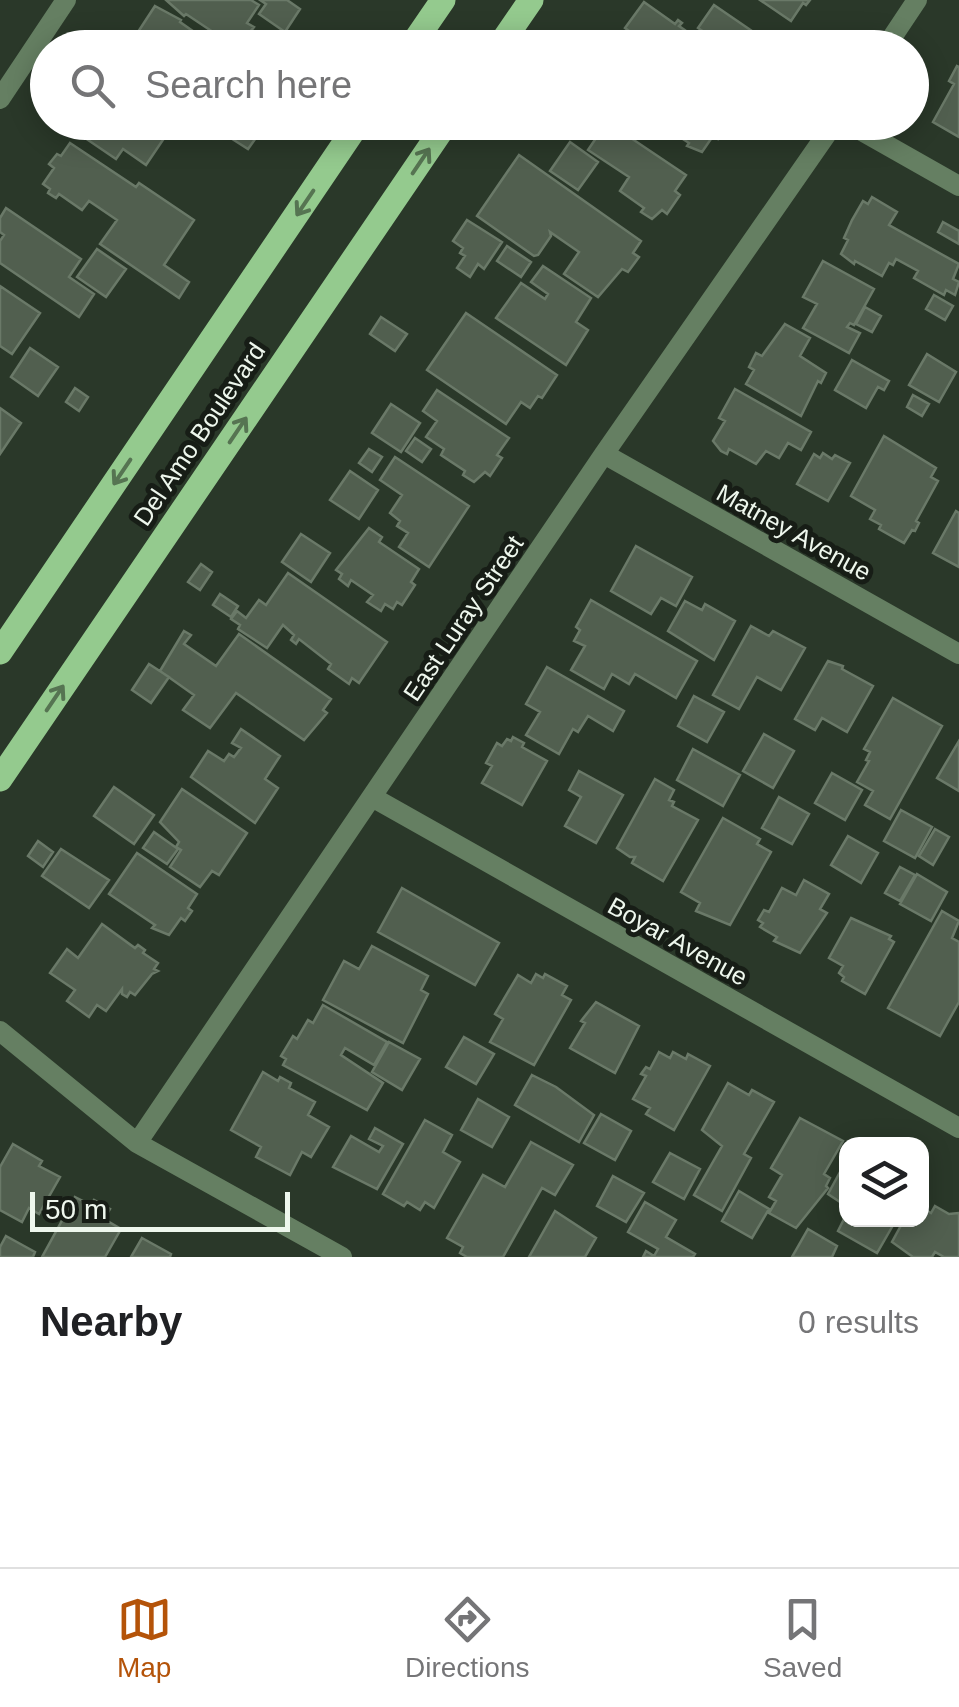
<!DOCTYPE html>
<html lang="en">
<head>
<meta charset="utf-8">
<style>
  body { margin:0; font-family:Helvetica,sans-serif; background:#f6f6f6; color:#202124 }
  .controls { position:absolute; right:30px; bottom:30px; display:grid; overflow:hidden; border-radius:20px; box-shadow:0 5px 25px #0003 }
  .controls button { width:90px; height:90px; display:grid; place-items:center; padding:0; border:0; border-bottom:2px solid #e0e0e0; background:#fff; color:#202124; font:50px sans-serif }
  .scale { position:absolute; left:30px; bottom:25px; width:260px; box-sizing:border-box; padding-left:10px; border:5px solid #eef7ed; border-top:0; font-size:28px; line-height:35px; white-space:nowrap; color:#eef7ed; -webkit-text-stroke:8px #171d16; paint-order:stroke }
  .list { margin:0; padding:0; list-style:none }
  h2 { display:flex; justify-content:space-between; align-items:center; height:130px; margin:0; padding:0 40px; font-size:42px }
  h2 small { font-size:32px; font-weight:400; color:#757577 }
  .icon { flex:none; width:55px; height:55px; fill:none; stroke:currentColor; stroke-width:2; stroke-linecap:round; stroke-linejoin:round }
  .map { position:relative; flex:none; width:959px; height:1257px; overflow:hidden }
  .search { position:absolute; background:#fff; box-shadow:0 5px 25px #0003; left:30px; right:30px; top:30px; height:110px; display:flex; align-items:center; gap:25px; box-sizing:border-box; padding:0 35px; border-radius:55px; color:#757577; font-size:38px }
  .sheet { height:310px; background:#fff }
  nav { display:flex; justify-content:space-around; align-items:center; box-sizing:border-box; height:140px; border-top:2px solid #e0e0e0; background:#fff; font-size:28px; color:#757577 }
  nav a { display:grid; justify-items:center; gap:5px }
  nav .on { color:#b45309 }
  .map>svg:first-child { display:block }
  .building { fill:#515f4f; stroke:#6a7968; stroke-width:2.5 }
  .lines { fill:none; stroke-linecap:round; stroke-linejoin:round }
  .minor { stroke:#657f62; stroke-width:20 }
  .primary { stroke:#94ca8e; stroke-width:25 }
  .oneway { stroke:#567452 }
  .labels { text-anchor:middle; stroke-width:10; stroke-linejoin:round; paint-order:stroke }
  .street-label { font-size:25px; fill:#eef7ed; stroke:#171d16 }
</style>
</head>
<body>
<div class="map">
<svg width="959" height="1257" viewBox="0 0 959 1257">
  <rect width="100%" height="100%" fill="#2a3829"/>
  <path class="building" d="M166,0H251L259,5L247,23L254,27L237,48L186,14L184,16Z
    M260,0H287L300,9L285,32L259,14L266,4Z
    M760,0H810L806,5L803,3L791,21Z
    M644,2L675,24L678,20L682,23L679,26L689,33L678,48H652L625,28Z
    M714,5L774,46L714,48L706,42L710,36L698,28Z
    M155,6L181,20L180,22L217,48H141L135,43L141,34L138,32Z
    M957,66L959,67V137L933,122L954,84L949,81Z
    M95,122H175L146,165L123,149L116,159L85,138Z
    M239,122L258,135L248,149L229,137Z
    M607,122L686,175L675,191L680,195L667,214L662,210L652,219L641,212L644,208L620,191L629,177L588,150Z
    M665,122H724L720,126L725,129L718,139L713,136L702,152L687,146L689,143L663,126Z
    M570,142L598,162L578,190L550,171Z
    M70,143L136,187L139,183L194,220L164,265L189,282L179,298L100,244L117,220L89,201L82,210L59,194L56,198L48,193L50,189L43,184L54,168L49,164L57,154L61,156Z
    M519,155L641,241L633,253L639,257L628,272L622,269L598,297L564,274L579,252L550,232L551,236L538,255L534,256L477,216Z
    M872,197L897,212L889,225L959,264L953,279L959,282L955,295L946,290L944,295L914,278L918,271L896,259L893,265L889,263L882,276L855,261L854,264L841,254L848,240L844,238L852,220L863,201L868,204Z
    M6,208L81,259L69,277L94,294L79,317L0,263V241L4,235L0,232V218Z
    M467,220L502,242L484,269L478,264L470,277L457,268L465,256L460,253L463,248L453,241Z
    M943,222L959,231V244L938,232Z
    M507,246L531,262L521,277L497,261Z
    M97,249L126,269L106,297L77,277Z
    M823,261L874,289L854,325L850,323L847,327L860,333L849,353L803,328L817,304L803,297Z
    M543,266L591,298L576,322L588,330L566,365L496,318L521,283L545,299L548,294L531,282Z
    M0,286L40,313L12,354L0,346Z
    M934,295L953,306L945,320L926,309Z
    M865,307L881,316L872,332L856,324Z
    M466,313L557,375L542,398L538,396L530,408L521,402L506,424L427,370Z
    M381,317L407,334L395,351L370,334Z
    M785,324L810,338L800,356L826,373L821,383L818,381L801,416L746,384L754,370L749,367L756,353L762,356Z
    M30,348L58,367L38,396L11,377Z
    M927,354L956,372L939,402L909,385Z
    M852,360L889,381L884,390L878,387L866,408L835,390Z
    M75,388L88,397L79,411L66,402Z
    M735,389L811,432L801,450L788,443L779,458L766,451L756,464L729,449L727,454L721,451L713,441L725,421L719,418Z
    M437,390L509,438L497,455L502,458L490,476L485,472L474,482L463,475L465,471L441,455L444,449L426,437L437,421L423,411Z
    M913,395L929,404L922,416L907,407Z
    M391,404L420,423L401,452L372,433Z
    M0,408L21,423L0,454Z
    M884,436L936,468L931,477L938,481L916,521L919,523L915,531L912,530L904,543L879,529L881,525L870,519L875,510L851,496Z
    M415,438L431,449L422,462L406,451Z
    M369,449L382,457L372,472L359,463Z
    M823,453L832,459L835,455L850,463L828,501L797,484L814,454L820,458Z
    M395,457L469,506L429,567L399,547L408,533L397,526L400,521L390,513L402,495L380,480Z
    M350,471L378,490L359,519L330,500Z
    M956,511L959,513V567L933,553Z
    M369,528L382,537L379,542L419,569L411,582L415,585L402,605L397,602L393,609L385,604L381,611L367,602L373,595L351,580L348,586L339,579L342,574L336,570Z
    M301,534L330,553L311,582L282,562Z
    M636,546L692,577L676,606L661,598L651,614L611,591Z
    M201,564L212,572L200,590L188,582Z
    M288,573L387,642L359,683L352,678L349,684L328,669L331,664L299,639L296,644L291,640L294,635L283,625L267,648L238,629L240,625L231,619L237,611L246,618L259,600L266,605Z
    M220,594L238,606L231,617L213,605Z
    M591,600L697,661L676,698L635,674L629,684L612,674L604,689L571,670L585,646L574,641L580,630L576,627Z
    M685,601L702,610L705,604L735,621L714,660L668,631Z
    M751,626L769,636L773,631L805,648L781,690L757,677L739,709L713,695Z
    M184,631L191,635L184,644L216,666L239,634L331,699L323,710L327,713L304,740L236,693L210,728L183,710L194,695L160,671Z
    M828,661L843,666L842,669L873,686L847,732L822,718L815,730L795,719Z
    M149,664L169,677L151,703L132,690Z
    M547,667L624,711L613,731L588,716L578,732L573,729L559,754L526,735L540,712L526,704Z
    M694,696L724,712L707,742L678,726Z
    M893,698L942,726L890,819L865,805L873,791L857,782L869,761L866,760L870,752L864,749Z
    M241,729L280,756L265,779L278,788L255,823L191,777L208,751L224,761L229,754L234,757L241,748L232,743Z
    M764,734L794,751L773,788L743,771Z
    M513,737L524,743L522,747L547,761L522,805L482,783L492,766L486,763L497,743L502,746L507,739L511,741Z
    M959,741V791L937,778Z
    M693,749L740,775L723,806L677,780Z
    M579,771L623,795L596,843L565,826L581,797L569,790Z
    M832,773L862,790L845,820L815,803Z
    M655,779L674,790L669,800L674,802L672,806L698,820L663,881L632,863L635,857H630L617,848Z
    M114,787L154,815L134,844L94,816Z
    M182,789L247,833L219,875L212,871L200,887L170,867L181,850L176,847L179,842L160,822Z
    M779,797L809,814L792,844L762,828Z
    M901,810L932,827L915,858L884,841Z
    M723,818L760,839L757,844L771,852L730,925L696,911L700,903L681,892Z
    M935,829L949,837L933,865L919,856Z
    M154,832L178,849L167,864L143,848Z
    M848,836L878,853L861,883L831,865Z
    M38,841L53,852L43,867L28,856Z
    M61,849L109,880L89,908L42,876Z
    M137,853L197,894L188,908L192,911L185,921L181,918L169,935L152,928L155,925L109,894Z
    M900,867L915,875L900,901L885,893Z
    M917,874L947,892L931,921L900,904Z
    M804,880L829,894L820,909L827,913L800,953L774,941L777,937L760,927L763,923L758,920L764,910L769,912L782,888L796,895Z
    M402,888L499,943L475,985L378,932Z
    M942,911L959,921L952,938L959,942V1002L940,1036L888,1008Z
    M851,918L891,936L889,939L894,942L865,994L842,981L844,977L839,973L843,966L829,958Z
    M102,924L135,948L138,945L145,950L143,953L158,963L154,969L158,971L152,974L135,995L130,992L127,997L122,994V989L106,1011L97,1005L89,1017L67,1001L75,990L50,973L67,949L78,958Z
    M372,946L428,976L421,990L428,994L403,1043L323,1000L344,961L359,969Z
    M536,974L543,978L545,974L567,986L562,995L571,1000L534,1065L490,1042L503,1019L495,1014L518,975L531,983Z
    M596,1002L639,1026L615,1073L570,1048L585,1023L581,1021Z
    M323,1005L387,1042L374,1065L345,1048L341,1055L383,1083L367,1110L283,1065L286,1059L281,1056L293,1036L297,1039L308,1020L313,1023Z
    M464,1037L494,1054L476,1084L446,1067Z
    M389,1042L420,1059L402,1090L372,1072Z
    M659,1052L670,1058L673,1052L686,1059L688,1054L710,1066L674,1130L646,1114L650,1108L633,1099L646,1076L641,1074L646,1067L650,1069Z
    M263,1072L278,1081L280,1077L291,1083L289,1088L315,1102L308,1115L329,1127L311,1157L302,1152L290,1175L256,1157L261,1147L231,1130Z
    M532,1075L556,1087L594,1115L579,1142L515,1105Z
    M728,1083L749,1095L752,1090L774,1102L744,1154L751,1158L722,1211L694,1195L722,1146L702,1130Z
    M478,1099L509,1117L492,1147L461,1130Z
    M601,1114L631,1131L615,1160L584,1143Z
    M800,1118L843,1141L824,1174L830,1178L826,1186L828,1188L796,1228L769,1213L776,1201L769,1197L782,1175L771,1168Z
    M425,1120L452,1135L443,1152L460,1162L434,1208L425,1202L420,1210L407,1202L404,1206L383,1194Z
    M375,1128L403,1144L377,1189L333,1167L351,1136L379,1152L383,1146L369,1139Z
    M531,1142L573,1165L555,1195L542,1188L503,1257H467L460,1253L463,1247L447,1238L483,1175L505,1187Z
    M13,1144L42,1161L39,1166L60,1177L39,1214L29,1208L22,1222L0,1210V1167Z
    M670,1153L700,1169L684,1199L653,1182Z
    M846,1161V1206L828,1194Z
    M613,1176L644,1193L626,1222L597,1206Z
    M739,1191L769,1209L752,1238L722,1221Z
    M75,1197L91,1205L94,1200L110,1209L104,1219L121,1229L105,1257H42Z
    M645,1202L676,1220L666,1237L695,1254L693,1257H643L646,1251L654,1256L658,1249L628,1232Z
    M935,1206L949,1214L959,1213V1257H944L935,1252L932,1257H913L892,1242L904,1220H922V1208L931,1213Z
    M555,1211L596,1238L585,1257H529Z
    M846,1215V1220H896L877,1253L838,1231Z
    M808,1229L837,1246L832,1257H792Z
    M6,1236L35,1252L33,1257H0V1247Z
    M142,1238L171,1254L170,1257H131Z"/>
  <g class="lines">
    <path class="minor" d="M885,48L917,0
      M0,99L66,0
      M846,122L959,186
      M604,454L959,654
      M372,797L959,1128
      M0,1031L137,1143L342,1257
      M137,1143L604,454L835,122"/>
    <path class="primary" d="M410,48L443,0
      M498,48L531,0
      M0,652L359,122
      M0,779L447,122"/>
  </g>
  <defs><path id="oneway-shaft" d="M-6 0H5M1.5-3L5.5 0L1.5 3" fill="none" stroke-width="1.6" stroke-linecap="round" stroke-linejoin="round" transform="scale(2.5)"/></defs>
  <g class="oneway">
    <use href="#oneway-shaft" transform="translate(421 161) rotate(-56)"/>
    <use href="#oneway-shaft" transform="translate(305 203) rotate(124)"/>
    <use href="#oneway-shaft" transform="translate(238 430) rotate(-56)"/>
    <use href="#oneway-shaft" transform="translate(122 472) rotate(124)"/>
    <use href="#oneway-shaft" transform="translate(55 698) rotate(-56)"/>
  </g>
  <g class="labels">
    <g class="street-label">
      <text transform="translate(199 434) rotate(-56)" y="9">Del Amo Boulevard</text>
      <text transform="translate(794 532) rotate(29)" y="9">Matney Avenue</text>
      <text transform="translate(463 618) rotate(-56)" y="9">East Luray Street</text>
      <text transform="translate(678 941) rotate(29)" y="9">Boyar Avenue</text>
    </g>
  </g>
</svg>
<div class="controls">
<button><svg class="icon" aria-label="layers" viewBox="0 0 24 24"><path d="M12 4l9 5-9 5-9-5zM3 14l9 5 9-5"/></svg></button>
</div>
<div class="scale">50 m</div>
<div class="search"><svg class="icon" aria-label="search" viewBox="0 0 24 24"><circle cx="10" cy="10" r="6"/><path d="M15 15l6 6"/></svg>Search here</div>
</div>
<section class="sheet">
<h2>Nearby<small>0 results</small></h2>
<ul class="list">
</ul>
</section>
<nav>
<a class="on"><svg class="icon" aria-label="map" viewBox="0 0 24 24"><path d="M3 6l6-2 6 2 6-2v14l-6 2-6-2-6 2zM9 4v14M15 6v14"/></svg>Map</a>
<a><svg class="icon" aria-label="directions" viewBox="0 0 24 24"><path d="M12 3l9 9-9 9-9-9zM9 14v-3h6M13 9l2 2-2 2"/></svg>Directions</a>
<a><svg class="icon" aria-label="saved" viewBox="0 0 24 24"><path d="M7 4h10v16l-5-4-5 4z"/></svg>Saved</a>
</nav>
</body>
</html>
